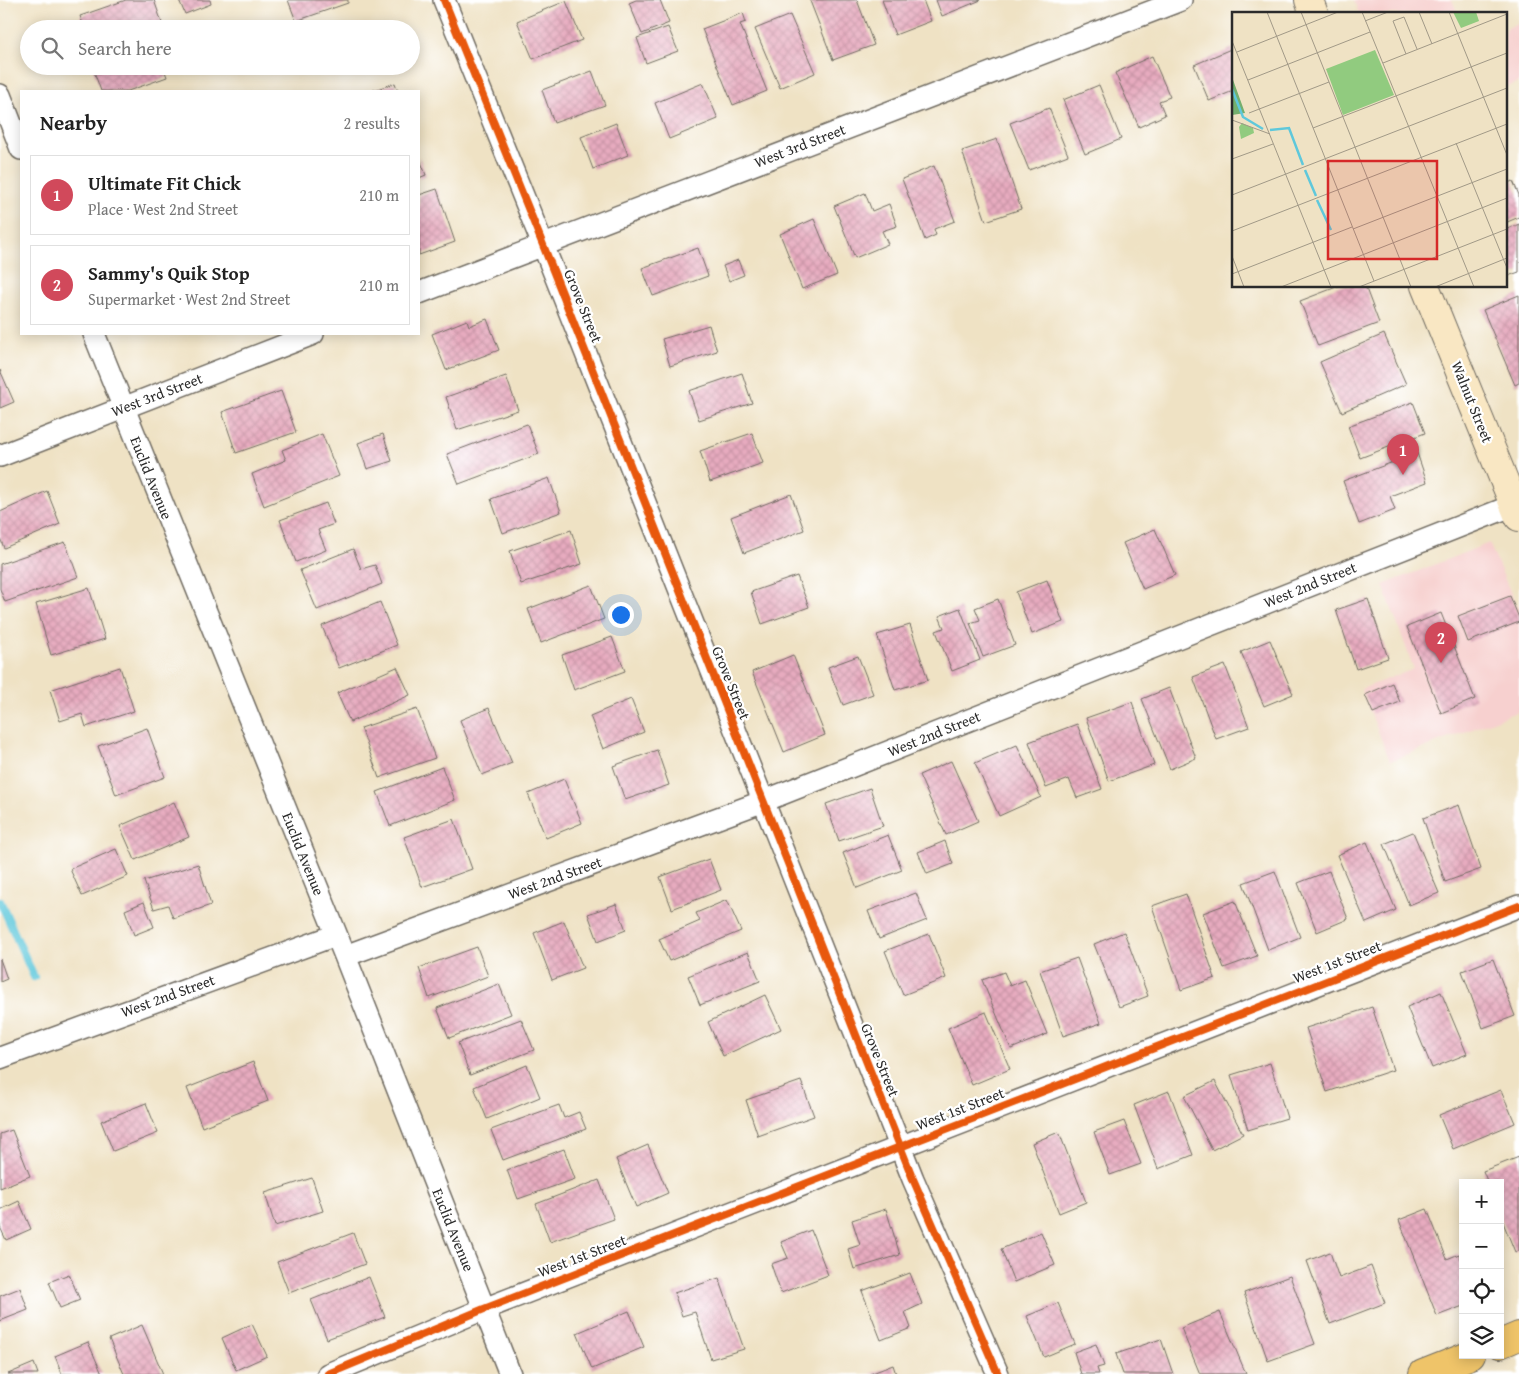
<!DOCTYPE html>
<html lang="en">
<head>
<meta charset="utf-8">
<style>
  body { margin:0; font-family:"Gentium Book Plus",serif; background:#f2f2f2; color:#222 }
  .controls { position:absolute; right:15px; bottom:15px; display:grid; overflow:hidden; border-radius:0px; box-shadow:0 2px 12px #0003 }
  .controls button { width:45px; height:45px; display:grid; place-items:center; padding:0; border:0; border-bottom:1px solid #e0e0e0; background:#fff; color:#222; font:25px sans-serif }
  .you { position:absolute; left:620px; top:614px; width:18px; height:18px; margin:-12px; border:4px solid #fff; border-radius:50%; background:#1a73e8; box-shadow:0 0 0 8px #1a73e833 }
  .badge { display:grid; place-items:center; width:32px; height:32px; border-radius:50%; background:#d1495b; color:#fff; font-size:16px; font-weight:700 }
  .pin { position:absolute; translate:-50% -41px; filter:drop-shadow(0 1px 2px #0008) }
  .pin::after { content:''; position:absolute; top:26px; width:18px; height:15px; background:inherit; clip-path:polygon(0 0,100% 0,50% 100%) }
  .list { margin:0; padding:0; list-style:none }
  h2 { display:flex; justify-content:space-between; align-items:center; height:65px; margin:0; padding:0 20px; font-size:21px }
  h2 small { font-size:16px; font-weight:400; color:#767676 }
  .list li { display:grid; grid-template-columns:32px 1fr auto; gap:15px; align-items:center; box-sizing:border-box; height:80px; margin:0 10px 10px; padding:0 10px; border:1px solid #e0e0e0; border-radius:0px }
  .list b { display:block; font-size:19px; white-space:nowrap }
  .list p { margin:0; font-size:16px; white-space:nowrap; color:#767676 }
  .list em { font-size:16px; font-style:normal; color:#767676 }
  .icon { flex:none; width:28px; height:28px; fill:none; stroke:currentColor; stroke-width:2; stroke-linecap:round; stroke-linejoin:round }
  .map { position:relative; flex:none; width:1519px; height:1374px; overflow:hidden }
  .search { position:absolute; background:#fff; box-shadow:0 2px 12px #0003; left:20px; top:20px; width:400px; height:55px; display:flex; align-items:center; gap:12px; box-sizing:border-box; padding:0 18px; border-radius:28px; color:#767676; font-size:19px }
  .panel { position:absolute; background:#fff; box-shadow:0 2px 12px #0003; left:20px; top:90px; width:400px; height:245px; border-radius:0px }
  .map>svg:first-child { display:block }
  .built { fill:#f7d0cf }
  .lines { fill:none; stroke-linecap:round; stroke-linejoin:round }
  .stream { stroke:#5fc8db; stroke-width:8 }
  .building { fill:url(#building-cross-hatch) }
  .street-casing { stroke:#706b61; stroke-width:24 }
  .secondary-casing { stroke:#706b61; stroke-width:30 }
  .primary-casing { stroke:#706b61; stroke-width:30 }
  .street { stroke:#fff; stroke-width:21 }
  .secondary { stroke:#f9e7c3; stroke-width:28 }
  .primary { stroke:#efc469; stroke-width:28 }
  .cycleway-casing { stroke:#fff; stroke-width:11 }
  .cycleway { stroke:#e8590c; stroke-width:8 }
  .labels { text-anchor:middle; stroke-width:4.5; stroke-linejoin:round; paint-order:stroke }
  .street-label { font-size:15px; fill:#2b2b2b; stroke:#fff }
  .inset-river { fill:none; stroke:#5fc8db; stroke-width:2.5 }
  .inset-road { fill:none; stroke:#a19987; stroke-width:1 }
  .view { fill:#d62828; fill-opacity:0.15; stroke:#d62828; stroke-width:2.5 }
  .inset-edge { fill:none; stroke:#2b2b2b; stroke-width:2.5 }
</style>
</head>
<body>
<div class="map">
<svg width="1519" height="1374" viewBox="0 0 1519 1374">
  <defs>
    <pattern id="building-cross-hatch" width="8" height="8" patternUnits="userSpaceOnUse" patternTransform="scale(1.25)"><rect width="8" height="8" fill="#e7abbf"/><path d="M0 0l8 8M0 8l8-8" fill="none" stroke="#c693a4"/></pattern>
  </defs>
  <rect width="100%" height="100%" fill="#fff"/>
  <filter id="ink" filterUnits="userSpaceOnUse"><feTurbulence type="fractalNoise" baseFrequency=".02" numOctaves="2"/><feDisplacementMap in="SourceGraphic" scale="10" xChannelSelector="R" yChannelSelector="G"/><feConvolveMatrix kernelMatrix="1 2 1 2 8 2 1 2 1" color-interpolation-filters="sRGB"/></filter>
  <filter id="wash" filterUnits="userSpaceOnUse"><feTurbulence type="fractalNoise" baseFrequency=".0096" numOctaves="4" result="noise"/><feDisplacementMap in="SourceGraphic" scale="20" xChannelSelector="R" yChannelSelector="G"/><feGaussianBlur stdDeviation="1.12" result="paint"/><feColorMatrix in="noise" values="0 0 0 0 0 0 0 0 0 0 0 0 0 0 0 0 0 1.4 0 .05"/><feComposite in="paint" operator="in"/></filter>
  <g filter="url(#wash)">
    <rect width="100%" height="100%" fill="#efe2c4"/>
    <path class="built" d="M1354,0H1452L1458,14H1359Z
      M1519,23V82L1505,88V29Z
      M1489,543L1519,612V711L1390,761L1361,689L1414,669L1383,585Z"/>
    <g class="lines">
      <path class="stream" d="M0,901L34,977"/>
    </g>
    <g id="blocks">
      <path class="building" d="M126,0H154L162,23L146,29H85L80,16Z
        M179,0H210L211,4L185,14Z
        M288,0H348V3L296,21Z
        M636,0H660L669,23L642,34L629,3Z
        M814,0H857L874,45L833,60L810,1Z
        M882,0H923L931,21L895,35Z
        M936,0H981L942,16Z
        M566,1L582,40L533,59L517,21Z
        M743,13L746,22L740,24L767,91L733,105L702,29Z
        M790,15L815,73L780,88L755,29Z
        M668,27L678,51L646,63L637,38Z
        M1233,48V91L1209,101L1194,65Z
        M1152,56L1170,97L1159,101L1165,115L1139,127L1115,73Z
        M92,66H163L167,77L128,91H101Z
        M592,71L605,105L554,123L542,90Z
        M395,83L398,91H371Z
        M703,83L718,119L669,139L655,103Z
        M1099,85L1121,139L1085,154L1063,100Z
        M1049,108L1068,155L1029,170L1010,123Z
        M616,123L628,155L593,169L581,137Z
        M997,139L1021,209L986,221L962,151Z
        M419,157L426,175L419,178Z
        M934,166L955,221L934,229L936,235L925,240L902,179Z
        M1513,181L1519,195V217L1505,223V184Z
        M437,189L455,242L419,255V195Z
        M865,193L872,211L889,204L897,226L882,231L888,244L855,258L834,206Z
        M814,219L837,275L802,289L780,234Z
        M1519,224V272L1505,277V230Z
        M698,248L708,276L653,296L642,268Z
        M738,260L744,275L729,281L723,266Z
        M1339,286H1365L1379,323L1318,346L1300,301Z
        M1519,295V383L1515,385L1483,310Z
        M487,319L499,350L446,370L432,334L467,320L469,326Z
        M709,325L717,351L670,366L662,339Z
        M1384,334L1406,384L1342,412L1320,362Z
        M0,370L14,402L0,408Z
        M742,373L752,403L699,420L689,391Z
        M506,376L518,410L457,430L446,397Z
        M281,391L296,432L236,453L222,412Z
        M1413,402L1425,433L1360,458L1348,426Z
        M527,424L539,454L459,484L447,454Z
        M752,433L763,463L710,482L700,451Z
        M322,434L339,476L264,506L252,474L286,460L282,450Z
        M383,434L392,461L367,469L358,443Z
        M1417,453L1427,482L1390,496L1395,510L1359,524L1343,481Z
        M549,478L561,512L503,533L491,499Z
        M47,491L60,524L4,548L0,538V512Z
        M791,494L804,530L744,553L731,517Z
        M326,503L334,524L318,530L326,550L296,562L280,520Z
        M1155,529L1175,575L1143,589L1123,543Z
        M571,530L582,564L521,584L510,551Z
        M65,542L78,577L5,602L0,589V564Z
        M353,549L361,569L375,565L382,584L317,610L300,570Z
        M797,576L809,607L762,624L751,592Z
        M1047,580L1063,622L1032,634L1016,592Z
        M591,585L604,619L541,643L528,609Z
        M89,588L105,639L51,655L36,604Z
        M1510,596L1519,618V622L1468,642L1458,616Z
        M998,599L1015,645L983,657L970,623L980,620L975,608Z
        M1368,599L1388,658L1356,669L1336,610Z
        M380,602L397,645L339,668L322,626Z
        M960,608L980,660L952,671L936,631L944,628L939,616Z
        M1441,613L1475,699L1441,713L1407,627Z
        M910,625L928,680L895,690L877,635Z
        M612,637L625,671L574,690L562,655Z
        M1270,640L1293,694L1264,706L1241,652Z
        M793,655L825,735L784,752L752,672Z
        M858,656L873,694L843,705L828,667Z
        M1225,665L1249,727L1216,739L1193,677Z
        M120,667L134,711L86,727L82,714L60,721L50,690Z
        M397,667L410,695L350,722L337,693Z
        M1392,683L1400,702L1373,713L1365,695Z
        M1169,688L1196,758L1170,769L1142,699Z
        M631,699L644,732L603,749L590,716Z
        M1132,702L1154,765L1109,781L1086,718Z
        M489,708L512,763L482,775L460,720Z
        M417,709L435,758L379,778L361,728Z
        M1077,724L1102,789L1077,798L1069,779L1046,788L1029,742Z
        M147,728L165,777L116,795L98,746Z
        M1017,745L1041,797L999,816L975,763Z
        M657,750L669,785L625,800L613,766Z
        M951,761L978,821L946,835L919,775Z
        M442,767L455,800L390,826L377,792Z
        M564,779L582,823L546,838L528,794Z
        M870,788L883,826L839,841L826,804Z
        M174,802L189,837L135,860L120,826Z
        M1459,805L1481,869L1445,882L1423,818Z
        M454,819L472,869L422,887L404,837Z
        M1413,832L1439,893L1409,905L1384,844Z
        M888,835L902,870L857,888L843,853Z
        M945,841L953,864L927,874L918,852Z
        M1367,842L1396,910L1366,923L1337,855Z
        M116,849L128,876L82,896L70,869Z
        M709,859L721,890L672,909L660,877Z
        M198,864L211,905L173,918L168,905L154,909L144,881Z
        M1275,871L1300,937L1268,950L1243,883Z
        M1329,871L1348,919L1317,932L1298,883Z
        M916,893L927,920L879,939L868,911Z
        M1186,894L1215,978L1181,990L1152,906Z
        M727,900L741,931L669,961L659,939L700,921L696,913Z
        M1235,901L1257,956L1224,968L1203,913Z
        M144,902L154,927L134,935L125,910Z
        M616,904L626,930L598,941L588,914Z
        M564,921L583,968L552,980L534,933Z
        M1124,932L1148,996L1119,1007L1094,944Z
        M929,934L946,978L903,995L885,951Z
        M477,947L488,976L429,998L419,968Z
        M748,952L760,981L700,1005L688,976Z
        M1077,958L1101,1023L1063,1036L1040,971Z
        M0,959L7,979L0,982Z
        M1493,959L1515,1016L1483,1028L1462,971Z
        M1004,972L1010,986L1025,980L1047,1034L1011,1049L982,980Z
        M499,984L511,1014L449,1038L437,1008Z
        M1441,992L1467,1054L1432,1068L1407,1007Z
        M765,995L781,1029L723,1056L708,1022Z
        M1372,1007L1393,1070L1327,1092L1306,1028Z
        M986,1012L1010,1069L972,1085L948,1028Z
        M521,1019L534,1050L470,1075L458,1043Z
        M253,1062L268,1101L202,1127L187,1088Z
        M1270,1063L1287,1118L1248,1130L1231,1075Z
        M527,1065L540,1097L487,1119L474,1087Z
        M801,1081L814,1116L758,1136L746,1100Z
        M1215,1081L1243,1134L1212,1150L1184,1096Z
        M1501,1090L1515,1123L1453,1149L1439,1115Z
        M1169,1091L1193,1155L1158,1169L1134,1105Z
        M146,1103L158,1133L113,1151L101,1121Z
        M559,1105L564,1118L579,1112L586,1129L503,1160L491,1130Z
        M1124,1121L1141,1164L1110,1175L1094,1132Z
        M12,1130L30,1176L0,1188V1134Z
        M1059,1132L1086,1202L1059,1213L1032,1143Z
        M648,1145L668,1193L636,1207L616,1159Z
        M564,1149L575,1179L518,1199L507,1170Z
        M1519,1157V1250L1515,1252L1500,1215V1183H1488L1483,1171Z
        M312,1178L323,1211L275,1226L265,1193Z
        M599,1180L614,1219L550,1242L536,1204Z
        M19,1201L31,1229L6,1240L0,1227V1210Z
        M886,1209L900,1255L854,1269L848,1249L860,1245L852,1220Z
        M1427,1209L1447,1259L1459,1254L1463,1263V1306L1437,1316L1399,1220Z
        M811,1230L828,1275L781,1293L771,1264L788,1258L781,1242Z
        M1041,1232L1055,1265L1014,1282L1001,1249Z
        M353,1233L365,1264L289,1293L277,1262Z
        M1330,1252L1339,1278L1371,1266L1385,1303L1330,1324L1307,1261Z
        M910,1273L922,1304L905,1312L911,1328L881,1340L862,1291Z
        M69,1274L80,1300L60,1308L49,1282Z
        M1290,1276L1315,1344L1268,1361L1244,1293Z
        M369,1277L385,1317L327,1339L311,1300Z
        M719,1278L744,1349L711,1359L695,1312L682,1316L674,1293Z
        M20,1288L28,1310L0,1321V1296Z
        M1058,1303L1075,1344L1044,1357L1027,1316Z
        M629,1311L644,1347L592,1369L577,1333Z
        M1220,1312L1246,1374H1200L1181,1328Z
        M252,1324L267,1356L236,1370L222,1338Z
        M142,1325L163,1374H124L109,1339Z
        M1161,1339L1173,1374H1123L1116,1354Z
        M88,1342L102,1374H62L55,1356Z
        M1096,1344L1104,1366L1097,1368L1099,1374H1081L1074,1352Z
        M34,1363L38,1374H8Z
        M893,1365L896,1374H870Z"/>
    </g>
  </g>
  <g filter="url(#ink)">
    <use href="#blocks" fill-opacity="0" stroke="#706b61" stroke-width="1"/>
    <g class="lines">
      <defs>
        <path id="street" d="M444,0L543,245L913,1179L998,1374
          M0,95L21,149
          M419,293L1181,0
          M94,334L345,956L510,1374
          M0,456L313,334
          M345,956L764,801L1519,503
          M0,1058L336,935
          M328,1374L484,1309L1519,906"/>
        <path id="secondary" d="M1309,0L1314,14
          M1425,286L1519,517"/>
        <path id="primary" d="M1500,1344L1519,1336
          M1423,1374L1471,1355"/>
      </defs>
      <use href="#street" class="street-casing"/>
      <use href="#secondary" class="secondary-casing"/>
      <use href="#primary" class="primary-casing"/>
      <use href="#street" class="street"/>
      <use href="#secondary" class="secondary"/>
      <use href="#primary" class="primary"/>
      <defs>
        <path id="cycleway" d="M444,0L543,245L913,1179L998,1374
          M328,1374L484,1309L1519,906"/>
      </defs>
      <use href="#cycleway" class="cycleway-casing"/>
      <use href="#cycleway" class="cycleway"/>
    </g>
  </g>
  <g class="labels">
    <g class="street-label">
      <text transform="translate(800 146) rotate(-21)" y="5">West 3rd Street</text>
      <text transform="translate(583 306) rotate(68)" y="5">Grove Street</text>
      <text transform="translate(157 395) rotate(-21)" y="5">West 3rd Street</text>
      <text transform="translate(1472 402) rotate(68)" y="5">Walnut Street</text>
      <text transform="translate(151 478) rotate(68)" y="5">Euclid Avenue</text>
      <text transform="translate(1310 585) rotate(-22)" y="5">West 2nd Street</text>
      <text transform="translate(731 683) rotate(68)" y="5">Grove Street</text>
      <text transform="translate(934 734) rotate(-22)" y="5">West 2nd Street</text>
      <text transform="translate(303 854) rotate(68)" y="5">Euclid Avenue</text>
      <text transform="translate(555 878) rotate(-20)" y="5">West 2nd Street</text>
      <text transform="translate(1337 962) rotate(-21)" y="5">West 1st Street</text>
      <text transform="translate(168 996) rotate(-20)" y="5">West 2nd Street</text>
      <text transform="translate(880 1060) rotate(68)" y="5">Grove Street</text>
      <text transform="translate(960 1109) rotate(-21)" y="5">West 1st Street</text>
      <text transform="translate(453 1230) rotate(68)" y="5">Euclid Avenue</text>
      <text transform="translate(582 1256) rotate(-21)" y="5">West 1st Street</text>
    </g>
  </g>
  <g transform="translate(1232 12)">
    <rect width="275" height="275" fill="#efe2c4"/>
    <path d="M221,0H244L247,9L229,16Z" fill="#91cb7f"/>
    <path d="M0,65L13,101L0,103L1,97Z" fill="#74af6e"/>
    <path d="M10,111L21,116L22,121L9,127L7,115Z" fill="#91cb7f"/>
    <path d="M143,38L162,83L111,103L94,57Z" fill="#91cb7f"/>
    <path class="inset-river" d="M0,77L11,105L31,117M38,118L57,116L71,153M73,158L84,184M85,188L99,218"/>
    <path class="inset-road" d="M35,0L142,269M69,0L179,275M130,0L242,275M187,0L200,32M217,0L275,143M133,9L156,0M0,29L99,275M5,40L106,0M174,42L161,9L172,5L185,37M151,51L275,2M16,68L138,20M17,101L97,70M0,108L38,122M81,116L275,41M224,131L275,256M0,147L41,132M0,183L275,76M121,217L275,157M0,219L275,112M0,244L12,275M0,262L120,215M49,275L275,186M127,275L275,217M203,275L275,246"/>
    <path class="view" d="M96,149H205V247H96Z"/>
    <rect width="275" height="275" class="inset-edge"/>
  </g>
</svg>
<div class="controls">
<button>+</button>
<button>−</button>
<button><svg class="icon" aria-label="locate" viewBox="0 0 24 24"><circle cx="12" cy="12" r="6"/><path d="M12 2v4M12 18v4M2 12h4M18 12h4"/></svg></button>
<button><svg class="icon" aria-label="layers" viewBox="0 0 24 24"><path d="M12 4l9 5-9 5-9-5zM3 14l9 5 9-5"/></svg></button>
</div>
<div class="you"></div>
<div class="pin badge" style="left:1403px;top:475px">1</div>
<div class="pin badge" style="left:1441px;top:663px">2</div>
<div class="search"><svg class="icon" aria-label="search" viewBox="0 0 24 24"><circle cx="10" cy="10" r="6"/><path d="M15 15l6 6"/></svg>Search here</div>
<section class="panel">
<h2>Nearby<small>2 results</small></h2>
<ul class="list">
<li><span class="badge">1</span><div><b>Ultimate Fit Chick</b><p>Place · West 2nd Street</p></div><em>210 m</em></li>
<li><span class="badge">2</span><div><b>Sammy's Quik Stop</b><p>Supermarket · West 2nd Street</p></div><em>210 m</em></li>
</ul>
</section>
</div>
</body>
</html>
